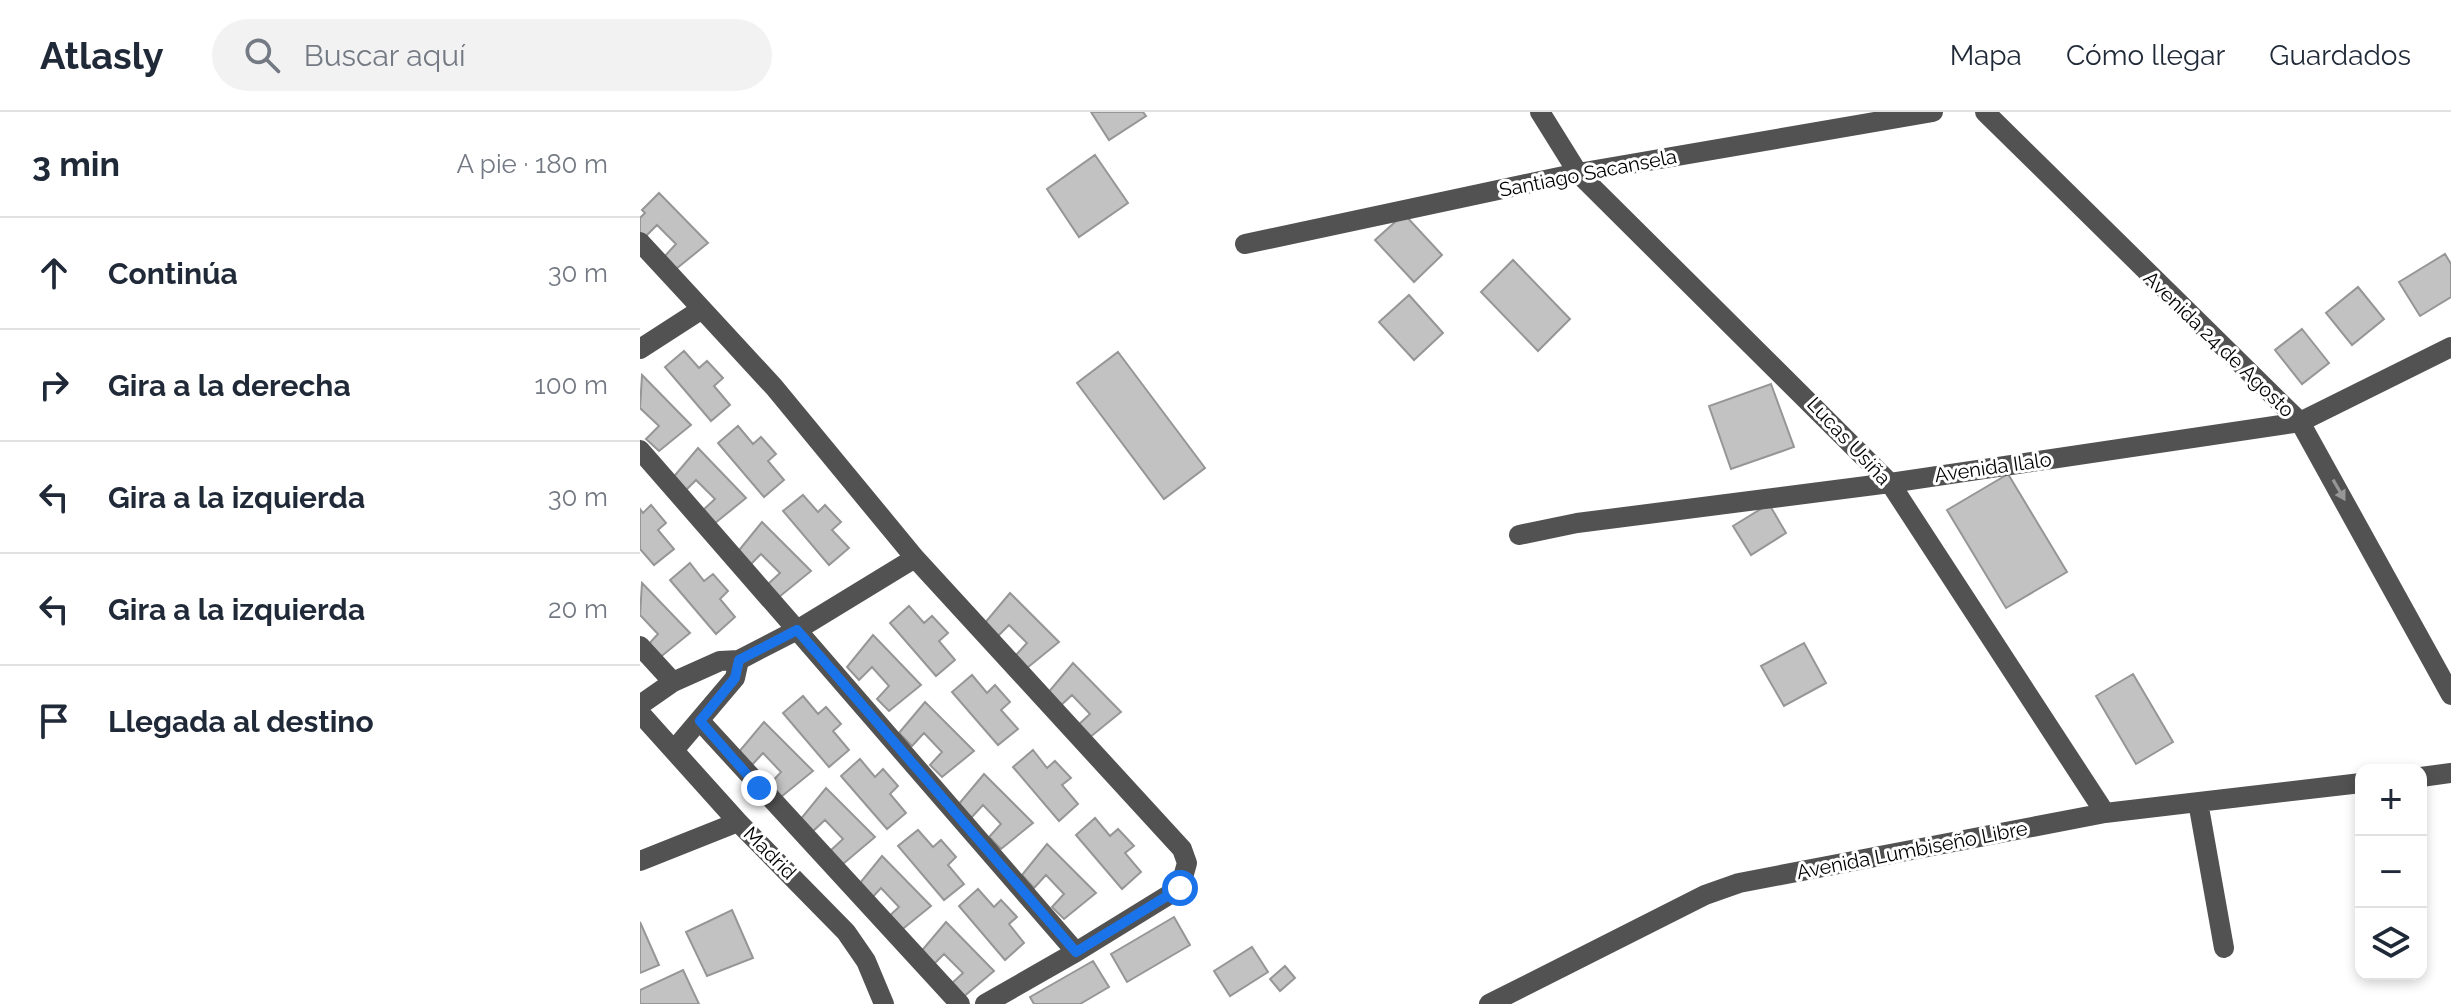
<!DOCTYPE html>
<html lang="es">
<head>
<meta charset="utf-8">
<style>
  body { margin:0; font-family:Raleway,sans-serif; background:#f2f2f3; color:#1f2937 }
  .controls { position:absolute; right:24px; bottom:24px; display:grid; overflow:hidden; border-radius:16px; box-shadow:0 4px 12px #0003 }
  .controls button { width:72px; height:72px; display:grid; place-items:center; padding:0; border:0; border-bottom:2px solid #e0e1e3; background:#fff; color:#1f2937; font:40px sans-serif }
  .stop { position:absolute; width:24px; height:24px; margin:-18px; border:6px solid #1a73e8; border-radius:50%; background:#fff }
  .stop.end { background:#1a73e8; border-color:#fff; box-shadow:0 2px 8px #0008 }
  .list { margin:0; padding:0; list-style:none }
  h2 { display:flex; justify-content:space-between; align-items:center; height:104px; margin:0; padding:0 32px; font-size:34px }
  h2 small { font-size:26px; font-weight:400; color:#747a83 }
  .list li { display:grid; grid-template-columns:52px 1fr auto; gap:24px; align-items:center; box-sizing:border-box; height:112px; padding:0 32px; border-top:2px solid #e0e1e3 }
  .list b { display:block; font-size:30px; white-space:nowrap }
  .list em { font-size:26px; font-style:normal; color:#747a83 }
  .icon { flex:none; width:44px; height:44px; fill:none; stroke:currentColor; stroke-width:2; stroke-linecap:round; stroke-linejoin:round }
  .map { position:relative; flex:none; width:1811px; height:892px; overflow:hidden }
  header { display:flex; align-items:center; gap:48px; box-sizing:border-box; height:112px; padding:0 40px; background:#fff; border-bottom:2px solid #e0e1e3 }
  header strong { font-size:38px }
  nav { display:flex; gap:44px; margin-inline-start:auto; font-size:28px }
  .search { width:560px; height:72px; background:#f2f2f3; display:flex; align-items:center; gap:20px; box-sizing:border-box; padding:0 28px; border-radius:44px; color:#747a83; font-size:30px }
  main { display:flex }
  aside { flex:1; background:#fff }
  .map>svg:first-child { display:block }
  .building { fill:#c2c2c2; stroke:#969696; stroke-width:2 }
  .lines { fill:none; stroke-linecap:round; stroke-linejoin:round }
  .minor { stroke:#525252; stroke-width:20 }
  .oneway { fill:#979797 }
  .route { stroke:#1a73e8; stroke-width:10 }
  .labels { text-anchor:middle; stroke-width:6; stroke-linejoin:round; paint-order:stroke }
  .street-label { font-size:20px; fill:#000; stroke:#fff }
</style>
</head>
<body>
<header>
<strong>Atlasly</strong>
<div class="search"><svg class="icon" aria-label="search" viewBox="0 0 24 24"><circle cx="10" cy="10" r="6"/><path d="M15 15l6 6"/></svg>Buscar aquí</div>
<nav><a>Mapa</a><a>Cómo llegar</a><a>Guardados</a></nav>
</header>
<main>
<aside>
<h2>3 min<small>A pie · 180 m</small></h2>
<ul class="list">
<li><svg class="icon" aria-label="ahead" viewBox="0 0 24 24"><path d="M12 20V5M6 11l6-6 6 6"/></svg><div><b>Continúa</b></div><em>30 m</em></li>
<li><svg class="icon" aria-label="right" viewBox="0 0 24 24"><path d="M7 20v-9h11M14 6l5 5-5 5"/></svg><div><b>Gira a la derecha</b></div><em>100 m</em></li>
<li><svg class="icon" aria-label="left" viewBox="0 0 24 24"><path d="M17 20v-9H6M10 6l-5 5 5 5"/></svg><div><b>Gira a la izquierda</b></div><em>30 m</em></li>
<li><svg class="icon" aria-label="left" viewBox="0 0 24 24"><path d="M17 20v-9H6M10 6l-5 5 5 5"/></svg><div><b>Gira a la izquierda</b></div><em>20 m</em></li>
<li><svg class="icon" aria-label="arrive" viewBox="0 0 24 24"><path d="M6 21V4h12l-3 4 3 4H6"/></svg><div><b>Llegada al destino</b></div></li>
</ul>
</aside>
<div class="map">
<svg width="1811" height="892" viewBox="0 0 1811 892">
  <rect width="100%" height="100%" fill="#fff"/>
  <path class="building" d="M451,0H503L506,4L469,28Z
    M455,43L488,91L439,125L407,77Z
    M19,81L68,131L36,157L24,145L36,132L17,113L5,125L0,120V106L5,101L2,98Z
    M764,102L802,143L774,170L735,128Z
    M1805,142L1811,152V185L1780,204L1759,170Z
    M873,148L930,207L898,239L841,180Z
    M1718,175L1744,207L1712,233L1686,201Z
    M769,183L803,221L774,248L739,210Z
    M1662,217L1689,251L1662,272L1635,238Z
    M44,239L59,256L67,249L83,266L74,274L90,293L71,309L25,255Z
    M478,240L565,356L524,387L437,271Z
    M2,263L51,313L19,339L6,327L19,314L0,296Z
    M1131,272L1154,335L1091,357L1069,294Z
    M98,314L113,332L121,325L136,342L128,349L144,368L124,385L78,331Z
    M58,336L106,386L74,412L62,399L75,387L56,368L44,380L31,368Z
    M1368,362L1427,460L1366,496L1307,398Z
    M163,383L178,400L185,393L201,410L192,418L209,436L189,453L143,399Z
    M1129,392L1146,421L1111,443L1093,414Z
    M11,393L26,411L18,418L34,437L14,453L0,437V397L3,401Z
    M122,410L171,459L139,485L127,473L140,461L121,442L109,454L96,442Z
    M50,451L64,469L73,462L88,479L80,487L95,505L76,522L30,468Z
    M2,471L50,521L18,547L6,535L18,522L0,503Z
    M370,481L419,530L387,556L375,544L387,531L369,513L357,525L344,512Z
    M269,494L284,511L292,504L308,521L299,529L315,548L296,564L250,511Z
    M233,523L281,573L249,599L237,587L249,574L232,555L219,568L207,555Z
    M1164,531L1186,571L1144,594L1121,554Z
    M433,551L481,600L449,626L437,614L450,602L432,583L419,595L407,582Z
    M1493,562L1533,630L1496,652L1456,584Z
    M332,563L347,581L355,573L370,590L361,598L378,617L358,633L312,580Z
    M163,584L178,602L186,595L201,612L193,619L209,638L189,655L143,601Z
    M285,590L334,639L302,665L290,653L302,640L284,621L272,634L259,621Z
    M124,610L173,659L141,685L129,673L141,660L123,641L111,654L98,641Z
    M393,638L407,656L415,649L431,666L422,673L438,692L419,709L373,655Z
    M220,647L235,665L243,657L258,674L250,682L266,701L247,717L201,664Z
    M344,662L393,711L361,737L349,725L361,712L343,693L331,706L318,693Z
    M186,676L235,725L203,752L190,739L203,727L185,708L172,720L160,708Z
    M455,706L470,724L478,717L494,734L485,741L501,760L482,777L436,723Z
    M278,718L293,735L301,728L316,745L308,753L324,772L304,788L258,734Z
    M407,732L456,781L424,807L412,795L424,782L406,763L394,776L382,763Z
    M242,744L291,794L259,820L246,807L259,795L241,776L229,789L216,776Z
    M338,777L354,795L361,788L377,805L369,812L384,831L365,848L319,794Z
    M92,798L113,846L67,864L46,820Z
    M534,805L550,833L487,870L471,842Z
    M0,810L19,853L0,861Z
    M306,810L354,859L322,886L310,873L323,861L304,842L292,854L279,842Z
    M612,835L628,860L590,884L574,859Z
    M453,849L469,875L440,892H394L390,885Z
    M645,854L655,866L640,879L630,867Z
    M43,858L59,892H0V878Z"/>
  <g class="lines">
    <path class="minor" d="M900,0L938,61L1250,371L1465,701
      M1345,0L1660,310L1811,583
      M0,130L62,197L0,237
      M605,132L938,61L1293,0
      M62,197L134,275L275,446L157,518L436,840L345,892
      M0,338L157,518L99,548L80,549L33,570L0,593
      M879,423L937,411L1250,371L1660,310L1811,235
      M275,446L542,737L547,751L540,776L436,840
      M0,534L33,570
      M0,601L98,710L206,820L226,849L244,892
      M60,609L320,892
      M34,638L95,566L99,548
      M1781,665L1811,661
      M1558,690L1584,836
      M0,749L98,710
      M849,892L1065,783L1099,771L1465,701L1721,671"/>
  </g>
  <defs><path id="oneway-solid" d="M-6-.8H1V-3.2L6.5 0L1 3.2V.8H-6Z" transform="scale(2)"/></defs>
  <use class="oneway" href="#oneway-solid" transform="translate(1699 378) rotate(60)"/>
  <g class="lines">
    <path class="route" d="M119,676L60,609L95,566L99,548L157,518L436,840L540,776"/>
  </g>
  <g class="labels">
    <g class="street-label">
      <text transform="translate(948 61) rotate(-11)" y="7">Santiago Sacansela</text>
      <text transform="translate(1579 232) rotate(44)" y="7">Avenida 24 de Agosto</text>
      <text transform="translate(1209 329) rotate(47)" y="7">Lucas Usiña</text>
      <text transform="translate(1353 355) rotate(-8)" y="7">Avenida Ilalo</text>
      <text transform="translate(1272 738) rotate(-11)" y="7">Avenida Lumbiseño Libre</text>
      <text transform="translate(130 741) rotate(45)" y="7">Madrid</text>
    </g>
  </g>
</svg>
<div class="controls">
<button>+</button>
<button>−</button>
<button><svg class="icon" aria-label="layers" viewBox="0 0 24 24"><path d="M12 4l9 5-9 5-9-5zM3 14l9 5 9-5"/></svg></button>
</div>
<div class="stop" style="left:540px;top:776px"></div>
<div class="stop end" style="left:119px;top:676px"></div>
</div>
</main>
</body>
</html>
